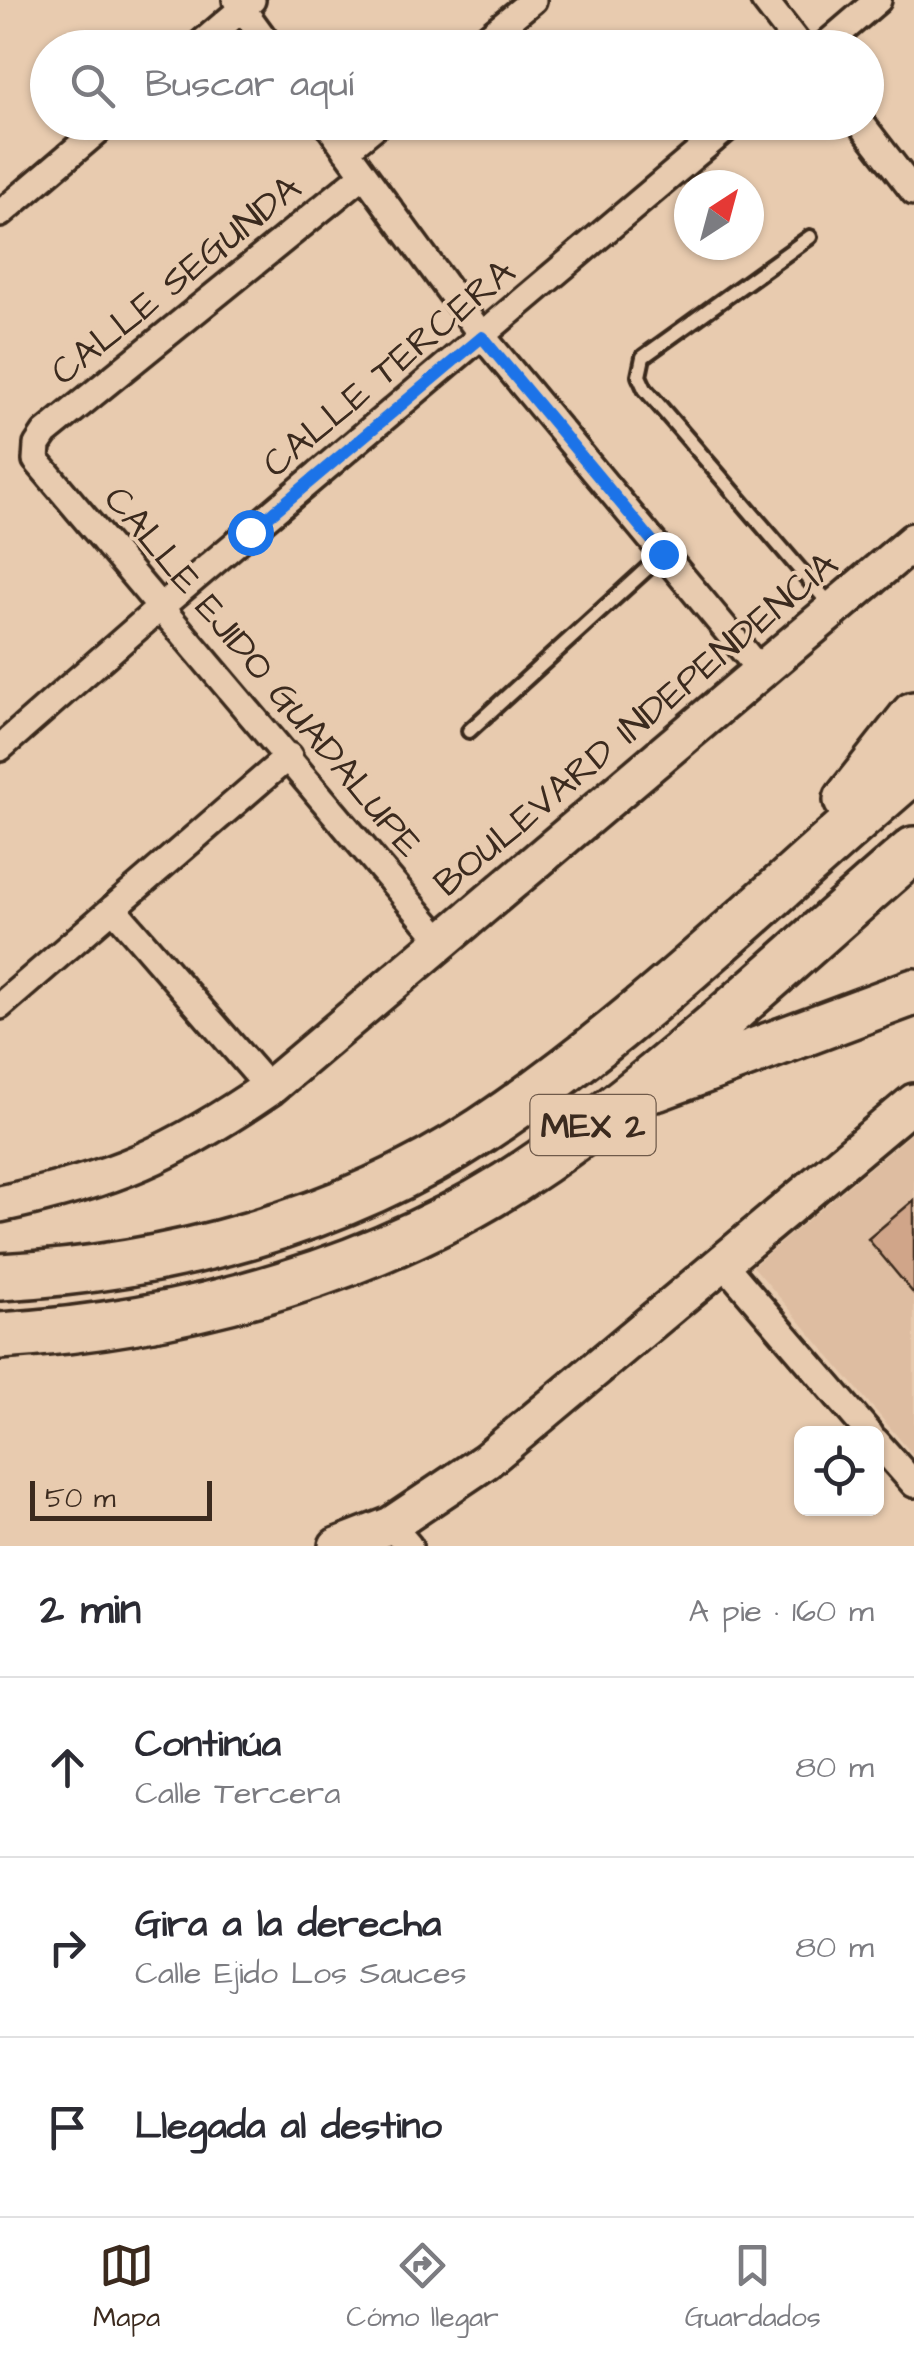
<!DOCTYPE html>
<html lang="es">
<head>
<meta charset="utf-8">
<style>
  body { margin:0; font-family:"Architects Daughter",sans-serif; background:#f7f7f7; color:#2b2b33 }
  .controls { position:absolute; right:30px; bottom:30px; display:grid; overflow:hidden; border-radius:15px; box-shadow:0 2px 8px #0004 }
  .controls button { width:90px; height:90px; display:grid; place-items:center; padding:0; border:0; border-bottom:2px solid #e1e1e2; background:#fff; color:#2b2b33; font:50px sans-serif }
  .compass { position:absolute; left:674px; top:170px; width:90px; height:90px; border-radius:50%; background:#fff; box-shadow:0 2px 8px #0004; rotate:36deg }
  .scale { position:absolute; left:30px; bottom:25px; width:182px; box-sizing:border-box; padding-left:10px; border:5px solid #3b2a1e; border-top:0; font-size:28px; line-height:35px; white-space:nowrap; color:#3b2a1e; -webkit-text-stroke:8px #e8cbaf; paint-order:stroke }
  .stop { position:absolute; width:30px; height:30px; margin:-22px; border:8px solid #1a73e8; border-radius:50%; background:#fff }
  .stop.end { background:#1a73e8; border-color:#fff; box-shadow:0 2px 10px #0008 }
  .list { margin:0; padding:0; list-style:none }
  h2 { display:flex; justify-content:space-between; align-items:center; height:130px; margin:0; padding:0 40px; font-size:42px }
  h2 small { font-size:32px; font-weight:400; color:#7c7c81 }
  .list li { display:grid; grid-template-columns:65px 1fr auto; gap:30px; align-items:center; box-sizing:border-box; height:180px; padding:0 40px; border-top:2px solid #e1e1e2 }
  .list b { display:block; font-size:38px; white-space:nowrap }
  .list p { margin:0; font-size:32px; white-space:nowrap; color:#7c7c81 }
  .list em { font-size:32px; font-style:normal; color:#7c7c81 }
  .icon { flex:none; width:55px; height:55px; fill:none; stroke:currentColor; stroke-width:2; stroke-linecap:round; stroke-linejoin:round }
  .map { position:relative; flex:none; width:914px; height:1546px; overflow:hidden }
  .search { position:absolute; background:#fff; box-shadow:0 2px 8px #0004; left:30px; right:30px; top:30px; height:110px; display:flex; align-items:center; gap:25px; box-sizing:border-box; padding:0 35px; border-radius:55px; color:#7c7c81; font-size:38px }
  .sheet { height:670px; background:#fff }
  nav { display:flex; justify-content:space-around; align-items:center; box-sizing:border-box; height:140px; border-top:2px solid #e1e1e2; background:#fff; font-size:28px; color:#7c7c81 }
  nav a { display:grid; justify-items:center; gap:5px }
  nav .on { color:#3b2a1e }
  .map>svg:first-child { display:block }
  .built { fill:#debda1 }
  .building { fill:#d0a589; stroke:#3b2a1e; stroke-width:2.5 }
  .lines { fill:none; stroke-linecap:round; stroke-linejoin:round }
  .lane-casing { stroke:#3b2a1e; stroke-width:20 }
  .street-casing { stroke:#3b2a1e; stroke-width:32 }
  .secondary-casing { stroke:#3b2a1e; stroke-width:42 }
  .highway-casing { stroke:#3b2a1e; stroke-width:52 }
  .lane { stroke:#e8cbaf; stroke-width:12 }
  .street { stroke:#e8cbaf; stroke-width:25 }
  .secondary { stroke:#e8cbaf; stroke-width:35 }
  .highway { stroke:#e8cbaf; stroke-width:45 }
  .route { stroke:#1a73e8; stroke-width:12 }
  .labels { text-anchor:middle; stroke-width:8; stroke-linejoin:round; paint-order:stroke }
  .shield { fill:#e8cbaf; stroke:#6f5a4a; stroke-width:2.5 }
  .shield-label { font-size:35px; font-weight:bold; fill:#3b2a1e }
  .street-label { font-size:38px; fill:#3b2a1e; stroke:#e8cbaf }
</style>
</head>
<body>
<div class="map">
<svg width="914" height="1546" viewBox="0 0 914 1546">
  <rect width="100%" height="100%" fill="#e8cbaf"/>
  <filter id="ink" filterUnits="userSpaceOnUse"><feTurbulence type="fractalNoise" baseFrequency=".01" numOctaves="2"/><feDisplacementMap in="SourceGraphic" scale="20" xChannelSelector="R" yChannelSelector="G"/><feConvolveMatrix kernelMatrix="1 2 1 2 8 2 1 2 1" color-interpolation-filters="sRGB"/></filter>
  <g filter="url(#ink)">
    <path class="built" d="M914,1131V1456L753,1266Z"/>
    <path class="building" d="M914,1200V1294L868,1239Z"/>
    <g class="lines">
      <defs>
        <path id="lane" d="M810,237L643,357L639,376L645,389L833,608
          M469,731L663,554"/>
        <path id="street" d="M236,0L271,48
          M764,0L801,48
          M196,48L252,0
          M474,48L533,0
          M822,48L878,0
          M326,122L483,337L763,674
          M860,122L914,192
          M346,150L380,122
          M363,175L45,433L37,445L36,460L443,942
          M0,214L108,122
          M0,748L162,606L734,122
          M113,908L269,1088
          M0,1006L289,756
          M724,1264L870,1434
          M876,1441L914,1484
          M391,1525L409,1546"/>
        <path id="secondary" d="M0,1204C113,1180 173,1154 269,1088L914,541
          M337,1546L391,1525L486,1461L914,1102"/>
        <path id="highway" d="M847,800L914,715
          M656,1088L914,992
          M0,1277C167,1268 341,1223 482,1130C636,1028 773,890 914,770
          M0,1336C187,1324 387,1270 543,1161C675,1069 792,955 914,850"/>
      </defs>
      <use href="#lane" class="lane-casing"/>
      <use href="#street" class="street-casing"/>
      <use href="#secondary" class="secondary-casing"/>
      <use href="#highway" class="highway-casing"/>
      <use href="#lane" class="lane"/>
      <use href="#street" class="street"/>
      <use href="#secondary" class="secondary"/>
      <use href="#highway" class="highway"/>
    </g>
  </g>
  <g class="lines" filter="url(#ink)">
    <path class="route" d="M250,532L482,337L663,554"/>
  </g>
  <g class="labels">
    <rect class="shield" x="530.5" y="1095" width="125" height="60" rx="8"/>
    <g class="shield-label">
      <text x="593" y="1137">MEX 2</text>
    </g>
    <g class="street-label">
      <text transform="translate(175 279) rotate(-39)" y="13">CALLE SEGUNDA</text>
      <text transform="translate(388 367) rotate(-40)" y="13">CALLE TERCERA</text>
      <text transform="translate(264 671) rotate(50)" y="13">CALLE EJIDO GUADALUPE</text>
      <text transform="translate(635 723) rotate(-40)" y="13">BOULEVARD INDEPENDENCIA</text>
    </g>
  </g>
</svg>
<div class="controls">
<button><svg class="icon" aria-label="locate" viewBox="0 0 24 24"><circle cx="12" cy="12" r="6"/><path d="M12 2v4M12 18v4M2 12h4M18 12h4"/></svg></button>
</div>
<svg class="compass" viewBox="-18 -18 36 36"><path d="M0-13l5 13h-10z" fill="#e53935"/><path d="M0 13l5-13h-10z" fill="#7c7c81"/></svg>
<div class="scale">50 m</div>
<div class="stop" style="left:250px;top:532px"></div>
<div class="stop end" style="left:663px;top:554px"></div>
<div class="search"><svg class="icon" aria-label="search" viewBox="0 0 24 24"><circle cx="10" cy="10" r="6"/><path d="M15 15l6 6"/></svg>Buscar aquí</div>
</div>
<section class="sheet">
<h2>2 min<small>A pie · 160 m</small></h2>
<ul class="list">
<li><svg class="icon" aria-label="ahead" viewBox="0 0 24 24"><path d="M12 20V5M6 11l6-6 6 6"/></svg><div><b>Continúa</b><p>Calle Tercera</p></div><em>80 m</em></li>
<li><svg class="icon" aria-label="right" viewBox="0 0 24 24"><path d="M7 20v-9h11M14 6l5 5-5 5"/></svg><div><b>Gira a la derecha</b><p>Calle Ejido Los Sauces</p></div><em>80 m</em></li>
<li><svg class="icon" aria-label="arrive" viewBox="0 0 24 24"><path d="M6 21V4h12l-3 4 3 4H6"/></svg><div><b>Llegada al destino</b></div></li>
</ul>
</section>
<nav>
<a class="on"><svg class="icon" aria-label="map" viewBox="0 0 24 24"><path d="M3 6l6-2 6 2 6-2v14l-6 2-6-2-6 2zM9 4v14M15 6v14"/></svg>Mapa</a>
<a><svg class="icon" aria-label="directions" viewBox="0 0 24 24"><path d="M12 3l9 9-9 9-9-9zM9 14v-3h6M13 9l2 2-2 2"/></svg>Cómo llegar</a>
<a><svg class="icon" aria-label="saved" viewBox="0 0 24 24"><path d="M7 4h10v16l-5-4-5 4z"/></svg>Guardados</a>
</nav>
</body>
</html>
